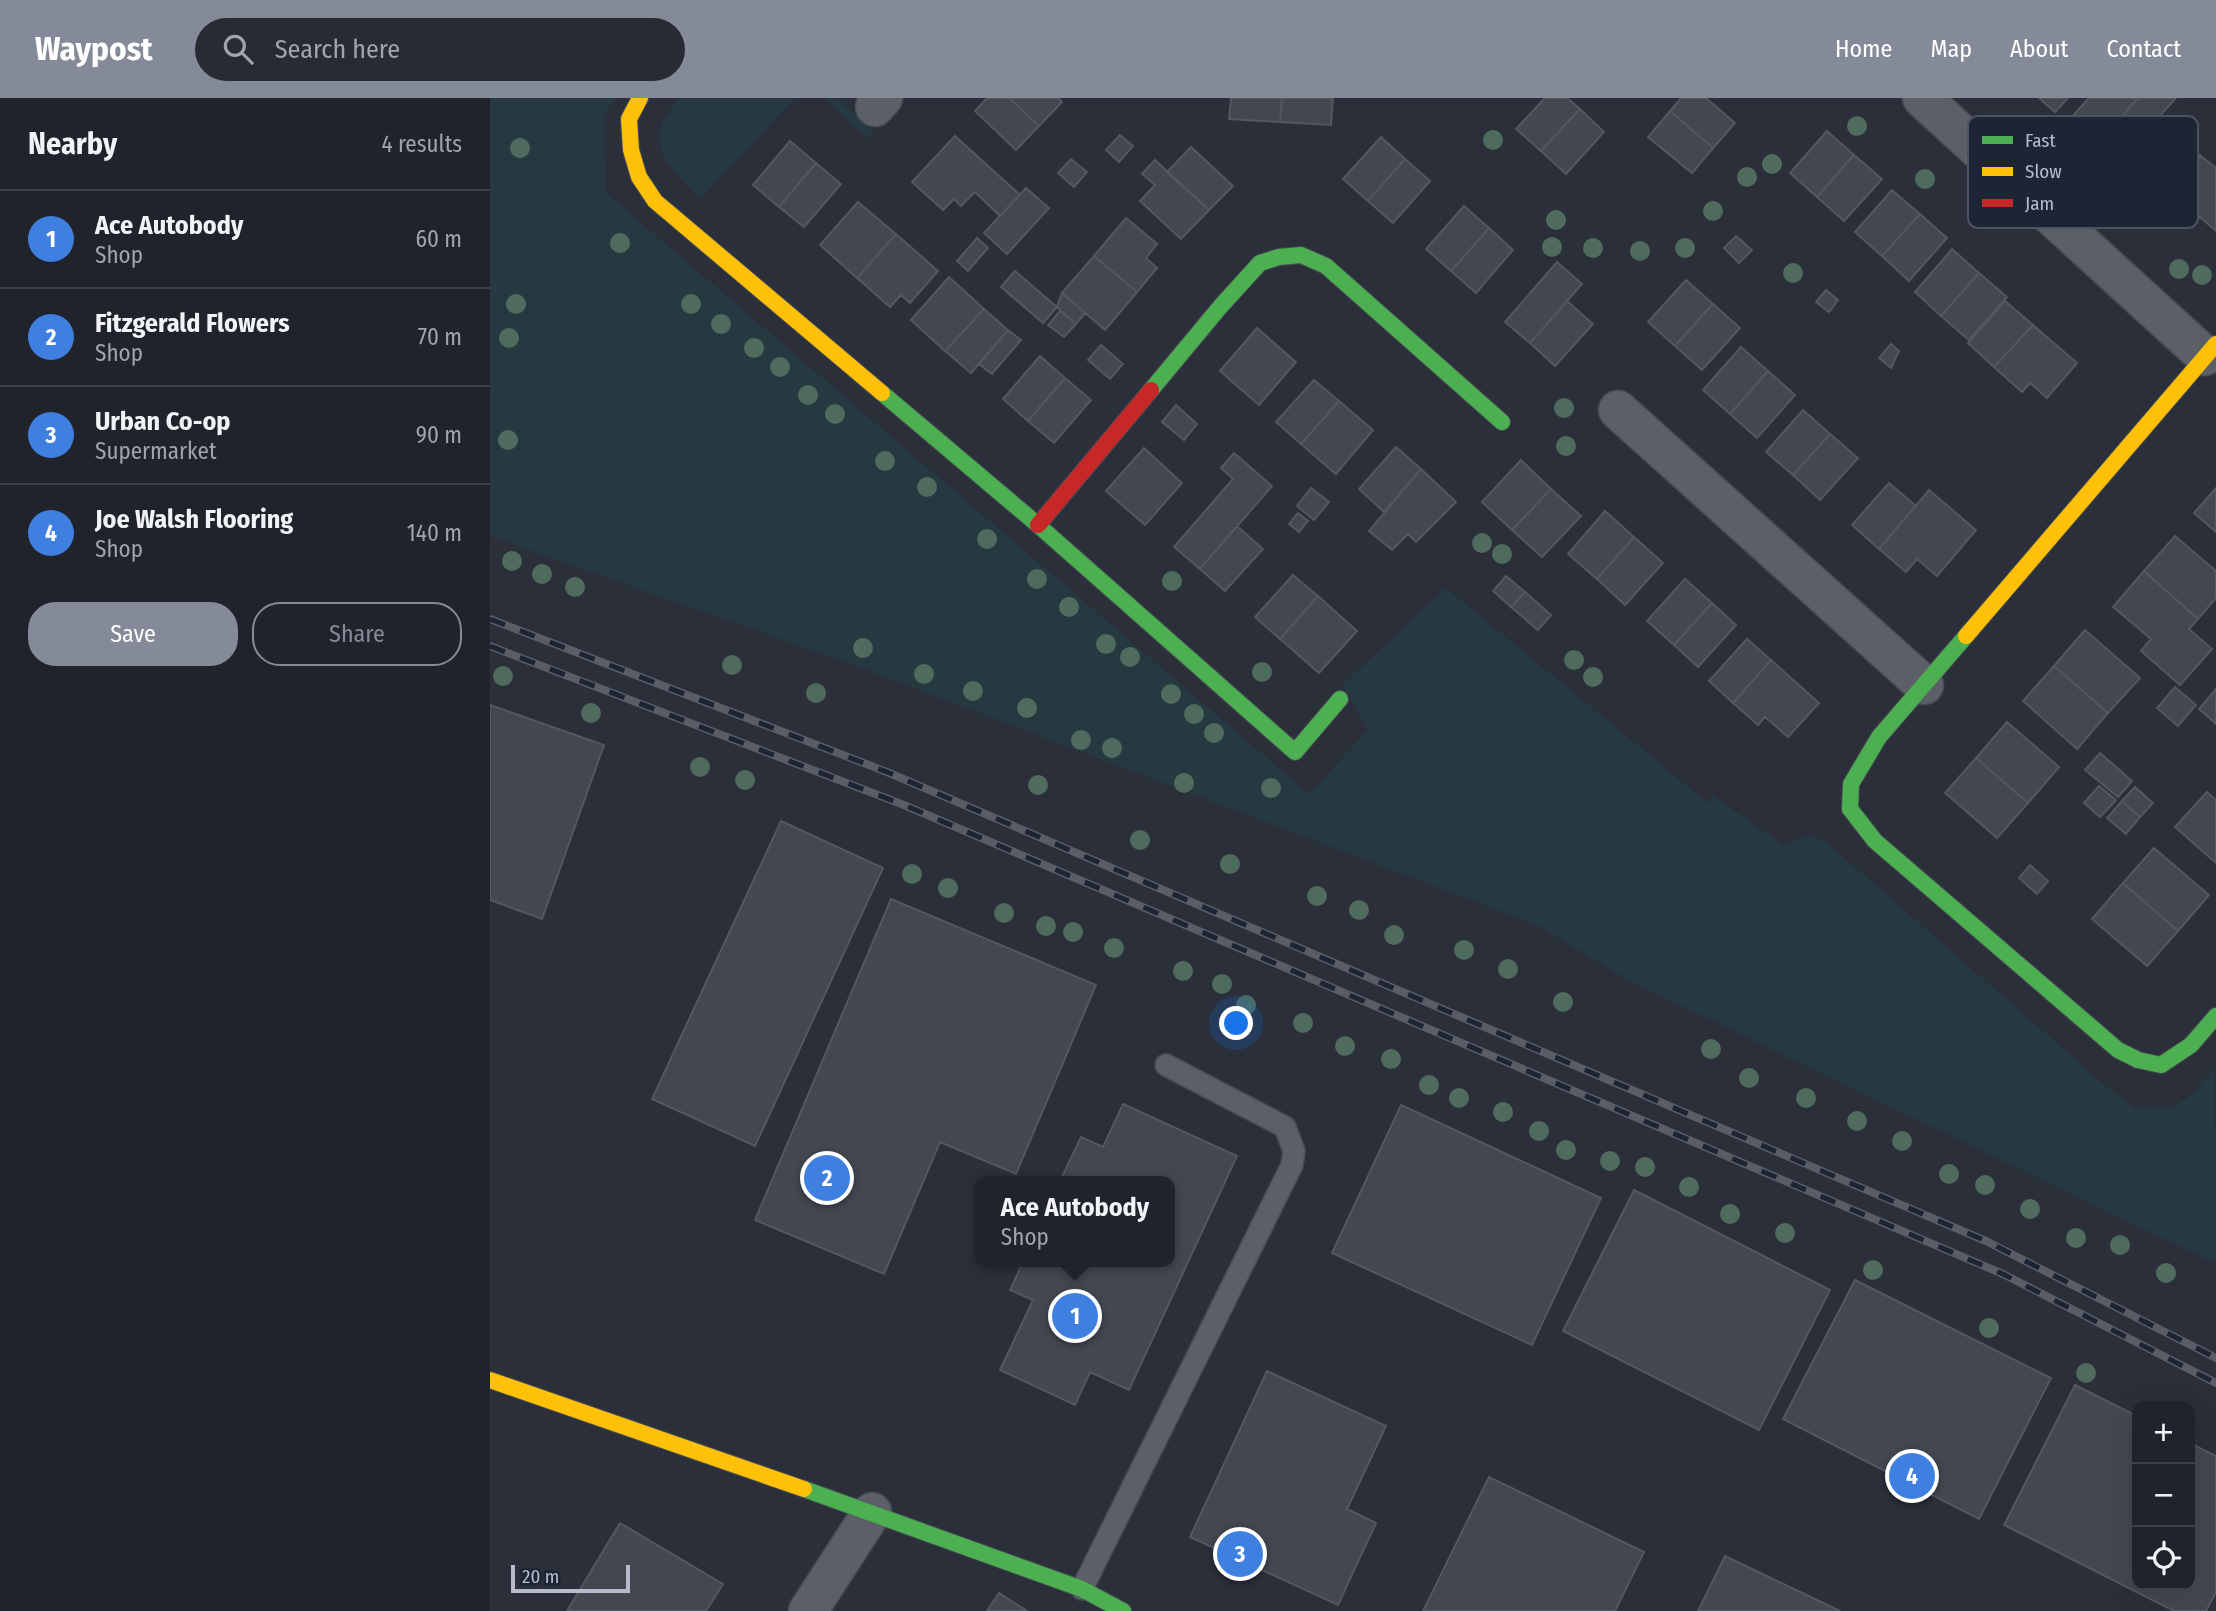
<!DOCTYPE html>
<html lang="en">
<head>
<meta charset="utf-8">
<style>
  body { margin:0; font-family:"Fira Sans Condensed",sans-serif; background:#282b34; color:#f1f3f6 }
  .controls { position:absolute; right:21px; bottom:21px; display:grid; overflow:hidden; border-radius:14px; box-shadow:0 7px 28px #0002 }
  .controls button { width:63px; height:63px; display:grid; place-items:center; padding:0; border:0; border-bottom:2px solid #3d4048; background:#20232c; color:#f1f3f6; font:35px sans-serif }
  .scale { position:absolute; left:21px; bottom:18px; width:119px; box-sizing:border-box; padding-left:7px; border:4px solid #b5bbca; border-top:0; font-size:19px; line-height:24px; white-space:nowrap; color:#b5bbca; -webkit-text-stroke:5px #1d2535; paint-order:stroke }
  .you { position:absolute; left:747px; top:926px; width:24px; height:24px; margin:-18px; border:5px solid #fff; border-radius:50%; background:#1a73e8; box-shadow:0 0 0 10px #1a73e833 }
  .badge { display:grid; place-items:center; width:46px; height:46px; border-radius:50%; background:#848a98; color:#fff; font-size:23px; font-weight:700 }
  .pin { position:absolute; translate:-50% -50%; border:4px solid #fff; box-shadow:0 2px 7px #0006 }
  .popup { position:absolute; left:485px; top:1078px; width:200px; height:91px; box-sizing:border-box; display:grid; place-content:center; border-radius:14px; background:#20232c; filter:drop-shadow(0 2px 5px #0005); font-size:23px; white-space:nowrap; color:#a2a4a9 }
  .popup b { font-size:26px; color:#f1f3f6 }
  .popup::after { content:''; position:absolute; left:50%; top:100%; margin-left:-14px; border:14px solid transparent; border-top-color:#20232c }
  .list { margin:0; padding:0; list-style:none }
  h2 { display:flex; justify-content:space-between; align-items:center; height:91px; margin:0; padding:0 28px; font-size:30px }
  h2 small { font-size:23px; font-weight:400; color:#a2a4a9 }
  .list li { display:grid; grid-template-columns:46px 1fr auto; gap:21px; align-items:center; box-sizing:border-box; height:98px; padding:0 28px; border-top:2px solid #3d4048 }
  .list b { display:block; font-size:26px; white-space:nowrap }
  .list p { margin:0; font-size:23px; white-space:nowrap; color:#a2a4a9 }
  .list em { font-size:23px; font-style:normal; color:#a2a4a9 }
  .actions { display:flex; gap:14px; padding:21px 28px }
  .actions a { flex:1; padding:16px 0; border:2px solid #848a98; border-radius:28px; text-align:center; font-size:24px; color:#848a98 }
  .actions .main { background:#848a98; color:#fff }
  .icon { flex:none; width:38px; height:38px; fill:none; stroke:currentColor; stroke-width:2; stroke-linecap:round; stroke-linejoin:round }
  .map { position:relative; flex:none; width:1726px; height:1513px; overflow:hidden }
  header { display:flex; align-items:center; gap:42px; box-sizing:border-box; height:98px; padding:0 35px; background:#848a98; color:#fff }
  header strong { font-size:33px }
  nav { display:flex; gap:38px; margin-inline-start:auto; font-size:24px }
  .search { width:490px; height:63px; background:#282b34; display:flex; align-items:center; gap:18px; box-sizing:border-box; padding:0 24px; border-radius:38px; color:#a2a4a9; font-size:26px }
  main { display:flex }
  aside { flex:1; background:#20232c }
  .map>svg:first-child { display:block }
  .green { fill:#273940 }
  .building { fill:#434850; stroke:#525761; stroke-width:2 }
  .lines { fill:none; stroke-linecap:round; stroke-linejoin:round }
  .lane-casing { stroke:#464a53; stroke-width:24 }
  .street-casing { stroke:#464a53; stroke-width:41 }
  .fast-casing { stroke:#464a53; stroke-width:18 }
  .slow-casing { stroke:#464a53; stroke-width:18 }
  .jam-casing { stroke:#464a53; stroke-width:18 }
  .lane { stroke:#5b5f67; stroke-width:21 }
  .street { stroke:#5b5f67; stroke-width:38 }
  .fast { stroke:#4caf50; stroke-width:16 }
  .slow { stroke:#ffc107; stroke-width:16 }
  .jam { stroke:#c62828; stroke-width:16 }
  .rail-casing { stroke:#595d66; stroke-width:8 }
  .rail { stroke:#1d2535; stroke-width:5; stroke-dasharray:16; stroke-linecap:butt }
  .tree { fill:#4e6b5e }
  .key { fill:#1d2535; stroke:#4b5262; stroke-width:2 }
  .key-label { font-size:19px; fill:#b5bbca }
</style>
</head>
<body>
<header>
<strong>Waypost</strong>
<div class="search"><svg class="icon" aria-label="search" viewBox="0 0 24 24"><circle cx="10" cy="10" r="6"/><path d="M15 15l6 6"/></svg>Search here</div>
<nav><a>Home</a><a>Map</a><a>About</a><a>Contact</a></nav>
</header>
<main>
<aside>
<h2>Nearby<small>4 results</small></h2>
<ul class="list">
<li><span class="badge" style="background:#3f7fe0">1</span><div><b>Ace Autobody</b><p>Shop</p></div><em>60 m</em></li>
<li><span class="badge" style="background:#3f7fe0">2</span><div><b>Fitzgerald Flowers</b><p>Shop</p></div><em>70 m</em></li>
<li><span class="badge" style="background:#3f7fe0">3</span><div><b>Urban Co-op</b><p>Supermarket</p></div><em>90 m</em></li>
<li><span class="badge" style="background:#3f7fe0">4</span><div><b>Joe Walsh Flooring</b><p>Shop</p></div><em>140 m</em></li>
</ul>
<div class="actions"><a class="main">Save</a><a>Share</a></div>
</aside>
<div class="map">
<svg width="1726" height="1513" viewBox="0 0 1726 1513">
  <rect width="100%" height="100%" fill="#2a2f3a"/>
  <path class="green" d="M0,0H126L114,17L116,95L819,696L878,632L852,587L956,490L1218,705L1222,697L1292,746L1322,738L1335,743L1625,996L1646,1010H1683L1702,996L1725,969L1726,1166L1136,881L1047,827L361,566L0,438Z
    M191,0H305L210,101C179,70 147,39 191,0Z
    M334,0H347L384,34L378,41Z"/>
  <path class="building" d="M497,0H519L549,28L526,52L485,13Z
    M519,0H568L572,4L549,28Z
    M741,0H792L790,24L739,21Z
    M792,0H843L841,27L790,24Z
    M1055,0H1077L1090,11L1051,53L1026,31Z
    M1191,0H1216L1245,25L1223,50L1180,13Z
    M1549,0H1578L1565,14Z
    M1599,0H1643L1646,2L1609,46L1580,21Z
    M1648,0H1686L1667,21L1674,27L1637,70L1609,46Z
    M1090,11L1114,34L1076,76L1051,53Z
    M1180,13L1223,50L1202,75L1158,39Z
    M1337,33L1364,57L1327,99L1300,75Z
    M1685,36L1711,58L1673,102L1647,80Z
    M630,37L643,48L629,64L616,52Z
    M465,38L530,97L510,118L485,94L471,108L464,101L453,112L422,84Z
    M891,39L915,61L878,103L853,81Z
    M300,43L326,65L289,109L263,87Z
    M701,49L743,88L719,112L677,74Z
    M1364,57L1392,81L1354,123L1327,99Z
    M1711,58L1726,70V133L1710,119L1702,128L1673,102Z
    M581,61L597,74L584,89L568,75Z
    M915,61L940,83L903,125L878,103Z
    M665,62L719,112L691,141L650,103L665,87L652,76Z
    M326,65L351,86L314,129L289,109Z
    M536,90L559,110L517,156L494,135Z
    M1402,92L1430,116L1392,158L1365,134Z
    M368,104L406,136L367,180L330,147Z
    M974,108L999,130L961,173L936,151Z
    M1430,116L1457,140L1419,183L1392,158Z
    M636,120L667,146L656,160L667,170L647,194L604,158Z
    M999,130L1023,152L986,195L961,173Z
    M406,136L448,173L420,205L411,197L400,209L367,180Z
    M1246,138L1262,152L1249,165L1234,150Z
    M487,140L498,150L478,173L467,163Z
    M1462,151L1489,175L1451,218L1425,194Z
    M604,158L647,194L615,232L572,195Z
    M1067,164L1092,186L1040,245L1015,224Z
    M525,173L567,209L553,225L511,189Z
    M1489,175L1517,199L1479,242L1451,218Z
    M459,179L494,211L455,253L421,222Z
    M1196,182L1223,206L1185,248L1158,224Z
    M1336,192L1348,202L1339,214L1326,204Z
    M572,195L595,215L586,226L567,209Z
    M1077,203L1103,226L1065,268L1040,245Z
    M1515,203L1543,227L1504,269L1478,245Z
    M1223,206L1250,230L1212,272L1185,248Z
    M494,211L518,232L481,275L455,253Z
    M570,213L586,226L574,239L558,227Z
    M1543,227L1587,265L1557,300L1540,285L1532,294L1504,269Z
    M767,230L806,264L769,307L730,273Z
    M518,232L531,242L502,276L489,266Z
    M1401,246L1409,253L1401,270L1389,260Z
    M611,247L633,266L620,281L598,262Z
    M1251,249L1278,273L1240,316L1213,292Z
    M550,258L575,280L538,323L513,301Z
    M1278,273L1305,297L1267,340L1240,316Z
    M575,280L601,302L564,345L538,323Z
    M824,282L849,303L811,346L786,324Z
    M849,303L883,332L846,376L811,346Z
    M686,307L707,326L694,342L672,324Z
    M1313,312L1340,336L1303,377L1276,354Z
    M1340,336L1368,360L1330,402L1303,377Z
    M906,349L931,371L894,414L869,391Z
    M654,350L692,385L655,427L616,393Z
    M744,355L782,388L710,471L684,449L743,381L731,370Z
    M1031,362L1061,391L1022,432L992,404Z
    M931,371L966,404L926,444L918,436L902,452L879,433Z
    M1399,385L1426,408L1389,451L1362,427Z
    M821,390L839,404L824,422L807,408Z
    M1726,390V434L1704,415Z
    M1061,391L1091,418L1052,459L1022,432Z
    M1439,392L1486,432L1447,478L1427,461L1416,474L1389,451Z
    M1115,413L1144,439L1107,481L1078,456Z
    M808,415L818,423L809,434L799,426Z
    M747,428L773,451L735,493L710,471Z
    M1685,438L1726,473V500L1708,521L1654,473Z
    M1144,439L1173,465L1135,507L1107,481Z
    M1654,473L1708,521L1699,531L1722,551L1690,587L1651,553L1661,541L1623,509Z
    M803,477L828,498L790,541L765,519Z
    M1016,478L1035,494L1021,509L1003,493Z
    M1195,481L1222,505L1184,547L1157,523Z
    M1035,494L1061,517L1048,532L1021,509Z
    M828,498L867,533L829,575L790,541Z
    M1222,505L1246,527L1208,569L1184,547Z
    M1595,532L1650,580L1618,615L1564,568Z
    M1257,541L1281,562L1243,605L1219,583Z
    M1281,562L1329,605L1298,639L1275,619L1268,627L1243,605Z
    M1564,568L1618,615L1587,651L1533,603Z
    M1685,589L1706,607L1688,628L1667,610Z
    M1726,591V626L1709,611Z
    M0,607L114,647L52,821L0,802Z
    M1517,624L1569,669L1538,705L1486,660Z
    M1610,655L1642,683L1628,699L1595,672Z
    M1486,660L1538,705L1507,740L1455,695Z
    M1609,688L1626,702L1610,719L1594,705Z
    M1645,689L1663,705L1650,719L1632,703Z
    M1717,694L1726,702V765L1685,729Z
    M1632,703L1650,719L1636,736L1617,720Z
    M291,723L393,770L265,1048L162,1001Z
    M1664,750L1719,797L1688,833L1633,785Z
    M1540,767L1558,783L1547,796L1529,780Z
    M1633,785L1688,833L1657,868L1602,821Z
    M401,801L606,887L526,1076L450,1044L394,1176L265,1122Z
    M633,1006L747,1058L639,1292L600,1274L585,1307L510,1272L543,1202L520,1192L533,1164H680V1083H570L591,1039L613,1049Z
    M911,1007L1111,1100L1042,1247L842,1155Z
    M1144,1092L1340,1192L1269,1332L1073,1233Z
    M1365,1182L1561,1280L1489,1421L1293,1321Z
    M777,1273L896,1328L857,1411L886,1425L848,1507L700,1439Z
    M1585,1287L1647,1318V1487H1700V1345L1726,1358V1494L1716,1513H1684L1514,1427Z
    M999,1379L1154,1454L1125,1513H933Z
    M130,1425L233,1486L216,1513H77Z
    M1235,1458L1350,1513H1208Z
    M509,1495L537,1513H497Z"/>
  <g class="lines">
    <defs>
      <path id="lane" d="M592,1491L802,1067L804,1053L795,1029L676,967"/>
      <path id="street" d="M1432,0L1715,258
        M385,9L393,0
        M1128,312L1434,587
        M318,1513L382,1414"/>
      <path id="fast" d="M661,292L730,209L770,165L789,159L811,157L836,168L1012,324
        M392,295L548,427L805,654L850,601
        M1476,538L1389,639L1361,686L1360,711L1385,743L1628,952L1648,962L1671,967L1701,947L1726,918
        M314,1391L592,1491L633,1513"/>
      <path id="slow" d="M150,0L139,21L141,52L149,79L165,103L392,295
        M1476,538L1726,246
        M0,1282L314,1391"/>
      <path id="jam" d="M548,427L661,292"/>
    </defs>
    <use href="#lane" class="lane-casing"/>
    <use href="#street" class="street-casing"/>
    <use href="#fast" class="fast-casing"/>
    <use href="#slow" class="slow-casing"/>
    <use href="#jam" class="jam-casing"/>
    <use href="#lane" class="lane"/>
    <use href="#street" class="street"/>
    <use href="#fast" class="fast"/>
    <use href="#slow" class="slow"/>
    <use href="#jam" class="jam"/>
    <defs>
      <path id="rail" d="M0,521L397,674L1496,1143L1726,1260
        M0,548L414,707L1513,1176L1726,1285"/>
    </defs>
    <use href="#rail" class="rail-casing"/>
    <use href="#rail" class="rail"/>
  </g>
  <g class="tree">
    <circle cx="1367" cy="28" r="10"/>
    <circle cx="1003" cy="42" r="10"/>
    <circle cx="30" cy="50" r="10"/>
    <circle cx="1282" cy="66" r="10"/>
    <circle cx="1257" cy="79" r="10"/>
    <circle cx="1435" cy="81" r="10"/>
    <circle cx="1223" cy="113" r="10"/>
    <circle cx="1066" cy="122" r="10"/>
    <circle cx="130" cy="145" r="10"/>
    <circle cx="1062" cy="149" r="10"/>
    <circle cx="1103" cy="150" r="10"/>
    <circle cx="1195" cy="150" r="10"/>
    <circle cx="1150" cy="153" r="10"/>
    <circle cx="1689" cy="171" r="10"/>
    <circle cx="1303" cy="175" r="10"/>
    <circle cx="1712" cy="177" r="10"/>
    <circle cx="26" cy="206" r="10"/>
    <circle cx="201" cy="206" r="10"/>
    <circle cx="231" cy="226" r="10"/>
    <circle cx="19" cy="240" r="10"/>
    <circle cx="264" cy="250" r="10"/>
    <circle cx="290" cy="269" r="10"/>
    <circle cx="318" cy="297" r="10"/>
    <circle cx="1074" cy="310" r="10"/>
    <circle cx="345" cy="316" r="10"/>
    <circle cx="18" cy="342" r="10"/>
    <circle cx="1076" cy="348" r="10"/>
    <circle cx="395" cy="363" r="10"/>
    <circle cx="437" cy="389" r="10"/>
    <circle cx="497" cy="441" r="10"/>
    <circle cx="992" cy="445" r="10"/>
    <circle cx="1012" cy="456" r="10"/>
    <circle cx="22" cy="463" r="10"/>
    <circle cx="52" cy="476" r="10"/>
    <circle cx="547" cy="481" r="10"/>
    <circle cx="682" cy="483" r="10"/>
    <circle cx="85" cy="489" r="10"/>
    <circle cx="579" cy="509" r="10"/>
    <circle cx="616" cy="546" r="10"/>
    <circle cx="373" cy="550" r="10"/>
    <circle cx="640" cy="559" r="10"/>
    <circle cx="1084" cy="562" r="10"/>
    <circle cx="242" cy="567" r="10"/>
    <circle cx="772" cy="574" r="10"/>
    <circle cx="434" cy="576" r="10"/>
    <circle cx="13" cy="578" r="10"/>
    <circle cx="1103" cy="579" r="10"/>
    <circle cx="483" cy="593" r="10"/>
    <circle cx="326" cy="595" r="10"/>
    <circle cx="681" cy="596" r="10"/>
    <circle cx="537" cy="610" r="10"/>
    <circle cx="101" cy="615" r="10"/>
    <circle cx="704" cy="616" r="10"/>
    <circle cx="724" cy="635" r="10"/>
    <circle cx="591" cy="642" r="10"/>
    <circle cx="622" cy="650" r="10"/>
    <circle cx="210" cy="669" r="10"/>
    <circle cx="255" cy="682" r="10"/>
    <circle cx="694" cy="685" r="10"/>
    <circle cx="548" cy="687" r="10"/>
    <circle cx="781" cy="690" r="10"/>
    <circle cx="650" cy="742" r="10"/>
    <circle cx="740" cy="766" r="10"/>
    <circle cx="422" cy="776" r="10"/>
    <circle cx="458" cy="790" r="10"/>
    <circle cx="827" cy="798" r="10"/>
    <circle cx="869" cy="812" r="10"/>
    <circle cx="514" cy="815" r="10"/>
    <circle cx="556" cy="828" r="10"/>
    <circle cx="583" cy="834" r="10"/>
    <circle cx="904" cy="837" r="10"/>
    <circle cx="624" cy="850" r="10"/>
    <circle cx="974" cy="852" r="10"/>
    <circle cx="1018" cy="871" r="10"/>
    <circle cx="693" cy="873" r="10"/>
    <circle cx="732" cy="886" r="10"/>
    <circle cx="1073" cy="904" r="10"/>
    <circle cx="756" cy="907" r="10"/>
    <circle cx="813" cy="925" r="10"/>
    <circle cx="855" cy="948" r="10"/>
    <circle cx="1221" cy="951" r="10"/>
    <circle cx="901" cy="961" r="10"/>
    <circle cx="1259" cy="980" r="10"/>
    <circle cx="939" cy="987" r="10"/>
    <circle cx="969" cy="1000" r="10"/>
    <circle cx="1316" cy="1000" r="10"/>
    <circle cx="1013" cy="1014" r="10"/>
    <circle cx="1367" cy="1023" r="10"/>
    <circle cx="1049" cy="1033" r="10"/>
    <circle cx="1412" cy="1043" r="10"/>
    <circle cx="1076" cy="1052" r="10"/>
    <circle cx="1120" cy="1063" r="10"/>
    <circle cx="1155" cy="1069" r="10"/>
    <circle cx="1459" cy="1076" r="10"/>
    <circle cx="1495" cy="1087" r="10"/>
    <circle cx="1199" cy="1089" r="10"/>
    <circle cx="1540" cy="1111" r="10"/>
    <circle cx="1240" cy="1116" r="10"/>
    <circle cx="1295" cy="1135" r="10"/>
    <circle cx="1586" cy="1140" r="10"/>
    <circle cx="1630" cy="1147" r="10"/>
    <circle cx="1383" cy="1172" r="10"/>
    <circle cx="1676" cy="1175" r="10"/>
    <circle cx="1499" cy="1230" r="10"/>
    <circle cx="1596" cy="1275" r="10"/>
  </g>
  <rect x="1478" y="18" width="230" height="112" rx="10" class="key"/>
  <rect x="1492" y="38" width="31" height="8" fill="#4caf50"/>
  <rect x="1492" y="69" width="31" height="9" fill="#ffc107"/>
  <rect x="1492" y="101" width="31" height="8" fill="#c62828"/>
  <g class="key-label">
    <text x="1535" y="49">Fast</text>
    <text x="1535" y="80">Slow</text>
    <text x="1535" y="112">Jam</text>
  </g>
</svg>
<div class="controls">
<button>+</button>
<button>−</button>
<button><svg class="icon" aria-label="locate" viewBox="0 0 24 24"><circle cx="12" cy="12" r="6"/><path d="M12 2v4M12 18v4M2 12h4M18 12h4"/></svg></button>
</div>
<div class="scale">20 m</div>
<div class="you"></div>
<div class="pin badge" style="left:585px;top:1218px;background:#3f7fe0">1</div>
<div class="popup"><b>Ace Autobody</b>Shop</div>
<div class="pin badge" style="left:337px;top:1080px;background:#3f7fe0">2</div>
<div class="pin badge" style="left:750px;top:1456px;background:#3f7fe0">3</div>
<div class="pin badge" style="left:1422px;top:1378px;background:#3f7fe0">4</div>
</div>
</main>
</body>
</html>
